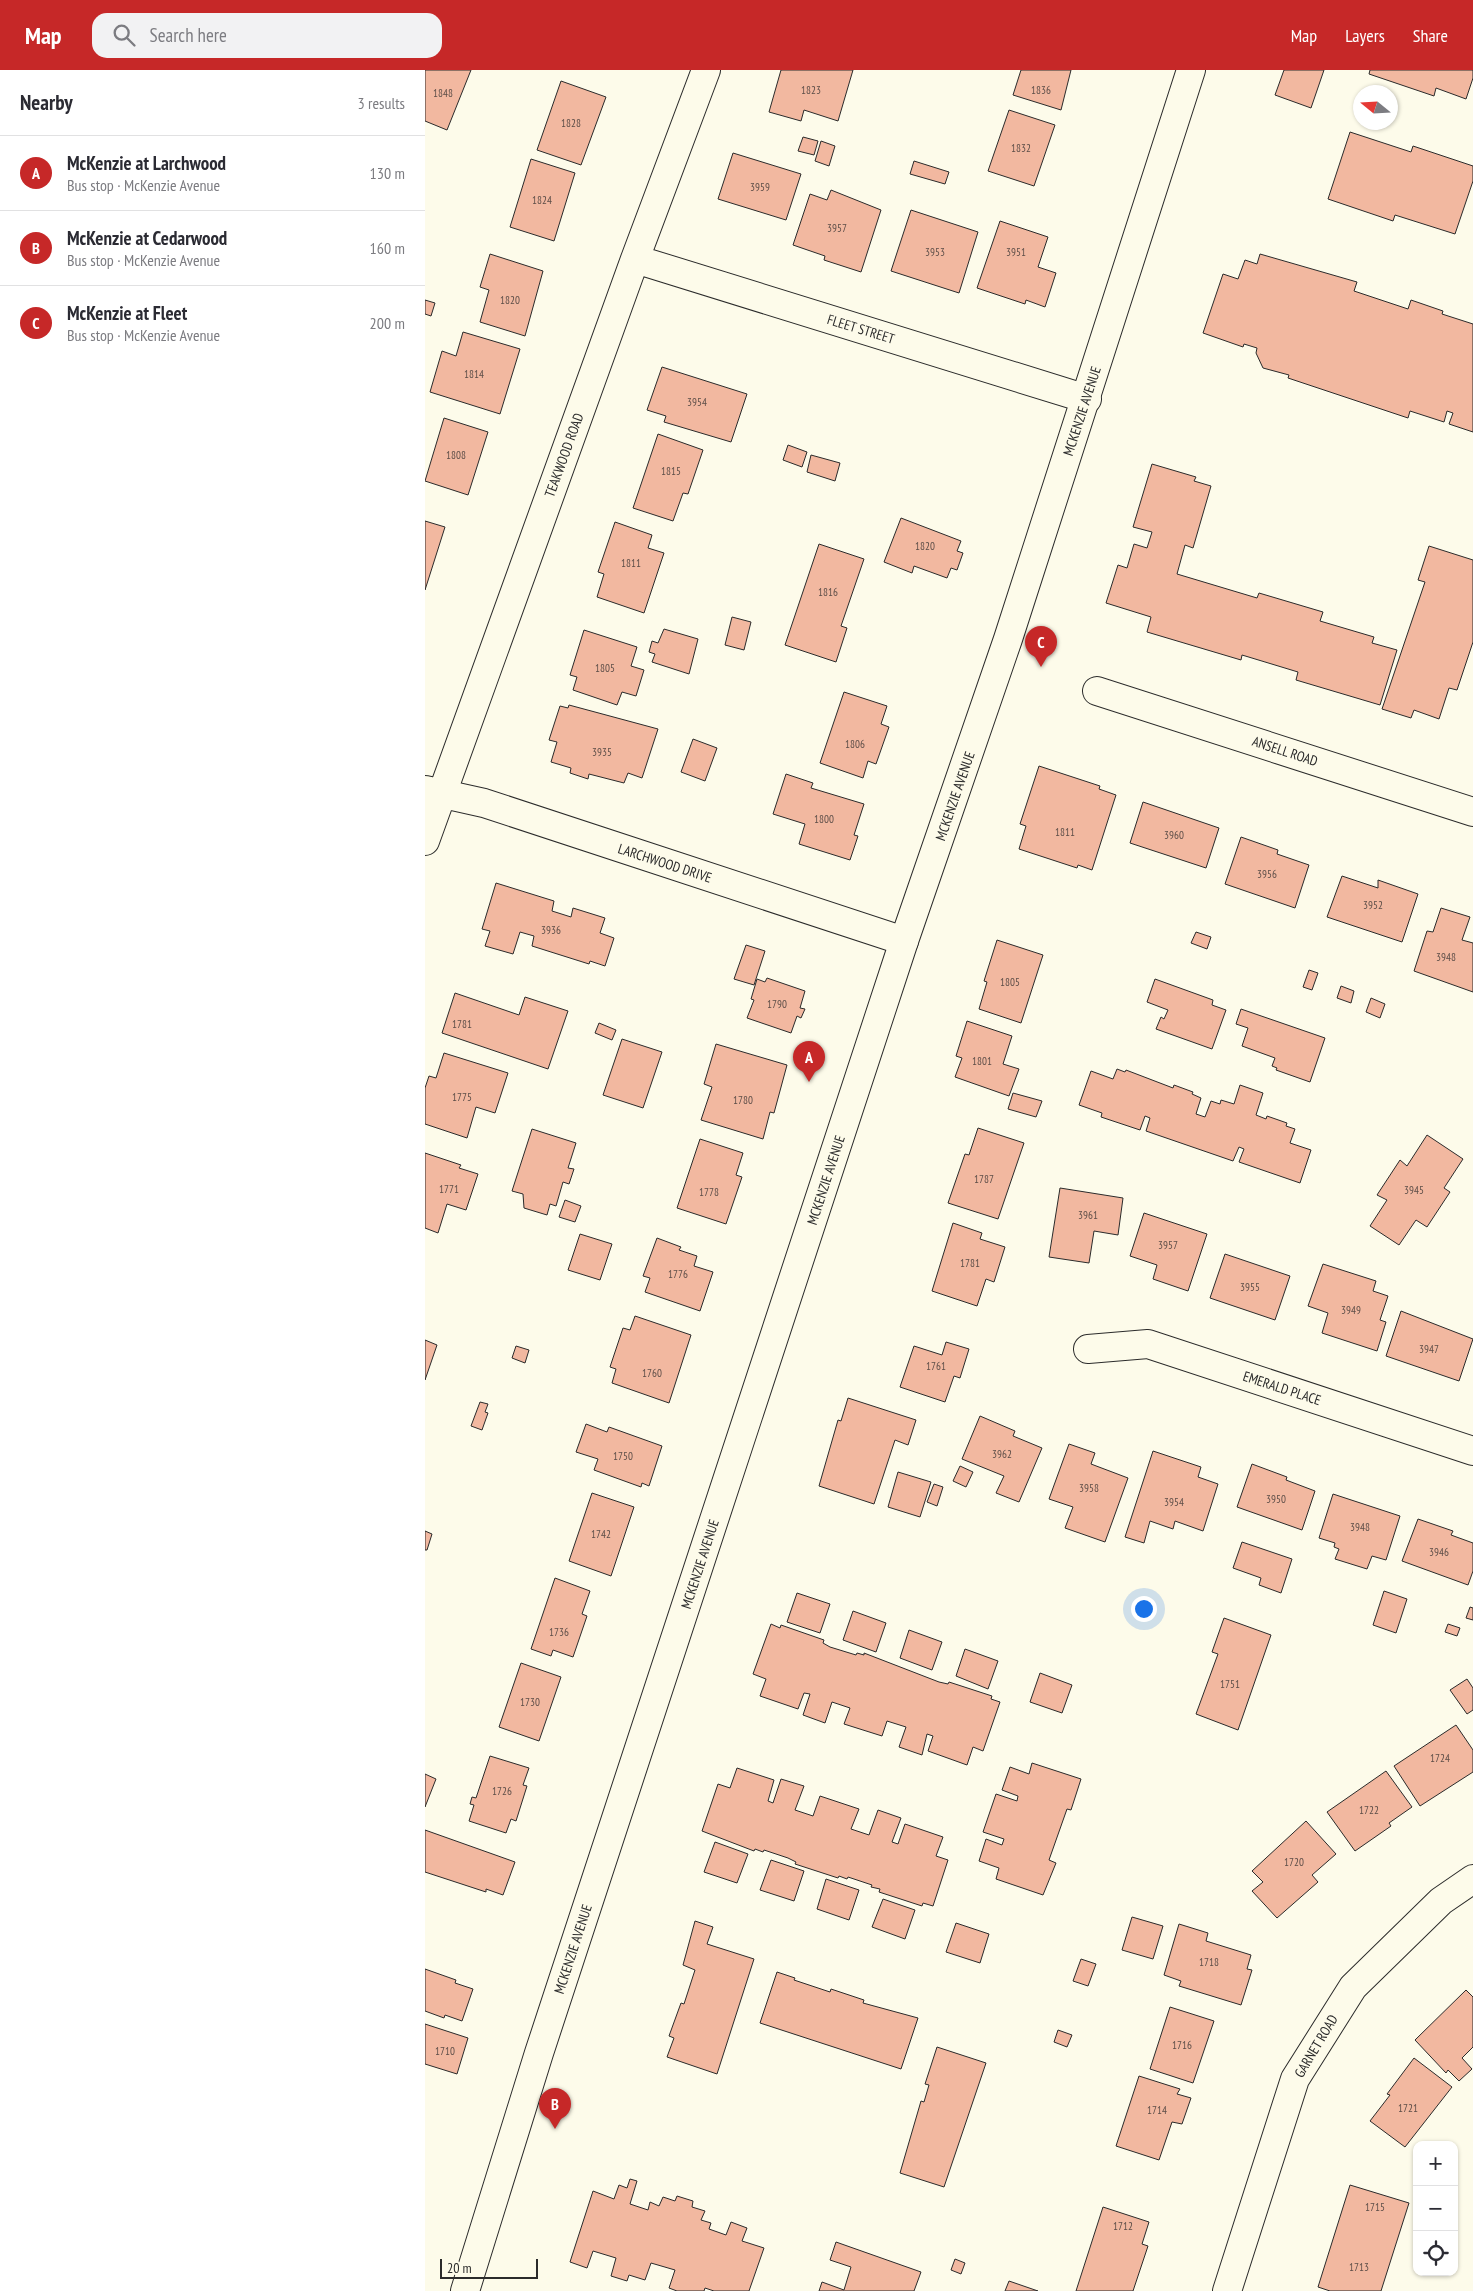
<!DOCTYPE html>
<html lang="en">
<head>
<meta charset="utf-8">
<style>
  body { margin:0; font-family:"PT Sans Narrow",sans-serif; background:#f2f2f3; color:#2b2b33 }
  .controls { position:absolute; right:15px; bottom:15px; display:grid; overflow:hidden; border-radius:10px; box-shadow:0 1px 4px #0004 }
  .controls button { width:45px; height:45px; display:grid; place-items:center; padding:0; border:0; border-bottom:1px solid #e1e1e2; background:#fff; color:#2b2b33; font:25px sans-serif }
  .compass { position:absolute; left:928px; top:15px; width:45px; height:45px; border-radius:50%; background:#fff; box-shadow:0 1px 4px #0004; rotate:288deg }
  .scale { position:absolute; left:15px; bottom:12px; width:98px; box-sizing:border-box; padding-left:5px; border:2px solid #2b2b2b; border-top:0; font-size:14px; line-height:18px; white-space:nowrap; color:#2b2b2b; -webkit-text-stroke:4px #fdfbea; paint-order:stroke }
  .you { position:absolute; left:718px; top:1538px; width:18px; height:18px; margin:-12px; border:4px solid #fff; border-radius:50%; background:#1a73e8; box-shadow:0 0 0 8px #1a73e833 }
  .badge { display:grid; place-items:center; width:32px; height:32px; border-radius:50%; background:#c62828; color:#fff; font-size:16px; font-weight:700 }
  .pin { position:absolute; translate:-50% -41px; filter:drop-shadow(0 1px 2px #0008) }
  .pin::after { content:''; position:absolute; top:26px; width:18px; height:15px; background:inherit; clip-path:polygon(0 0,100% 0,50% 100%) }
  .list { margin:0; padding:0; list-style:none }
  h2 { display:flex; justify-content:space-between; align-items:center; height:65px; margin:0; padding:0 20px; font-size:21px }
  h2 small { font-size:16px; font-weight:400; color:#7c7c81 }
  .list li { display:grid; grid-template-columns:32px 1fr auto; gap:15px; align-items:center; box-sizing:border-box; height:75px; padding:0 20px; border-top:1px solid #e1e1e2 }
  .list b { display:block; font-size:19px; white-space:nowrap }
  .list p { margin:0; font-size:16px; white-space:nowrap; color:#7c7c81 }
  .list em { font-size:16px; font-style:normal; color:#7c7c81 }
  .icon { flex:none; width:28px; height:28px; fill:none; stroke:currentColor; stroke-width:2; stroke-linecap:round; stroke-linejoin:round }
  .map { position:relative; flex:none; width:1048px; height:2221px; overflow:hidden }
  header { display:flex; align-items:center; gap:30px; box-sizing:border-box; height:70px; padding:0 25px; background:#c62828; color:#fff }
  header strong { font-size:24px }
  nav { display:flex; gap:28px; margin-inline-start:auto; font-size:18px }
  .search { width:350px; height:45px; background:#f2f2f3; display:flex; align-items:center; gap:12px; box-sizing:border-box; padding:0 18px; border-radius:15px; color:#7c7c81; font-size:19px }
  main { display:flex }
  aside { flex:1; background:#fff }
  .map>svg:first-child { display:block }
  .building { fill:#f2b8a0; stroke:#2b2b2b }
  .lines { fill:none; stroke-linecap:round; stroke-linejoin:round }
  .minor-casing { stroke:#2b2b2b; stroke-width:30 }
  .secondary-casing { stroke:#2b2b2b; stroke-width:30 }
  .minor { stroke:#fdfbea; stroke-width:28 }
  .secondary { stroke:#fdfbea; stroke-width:28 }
  .labels { text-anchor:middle; stroke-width:4; stroke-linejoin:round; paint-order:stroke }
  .number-label { font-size:11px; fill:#5d4e48 }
  .street-label { font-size:14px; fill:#2b2b2b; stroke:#fdfbea }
</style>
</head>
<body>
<header>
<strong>Map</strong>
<div class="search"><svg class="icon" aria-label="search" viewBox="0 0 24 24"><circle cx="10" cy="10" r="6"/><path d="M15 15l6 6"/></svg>Search here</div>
<nav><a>Map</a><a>Layers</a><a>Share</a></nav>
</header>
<main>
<aside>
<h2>Nearby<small>3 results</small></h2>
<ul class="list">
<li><span class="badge">A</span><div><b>McKenzie at Larchwood</b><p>Bus stop · McKenzie Avenue</p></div><em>130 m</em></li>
<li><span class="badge">B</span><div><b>McKenzie at Cedarwood</b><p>Bus stop · McKenzie Avenue</p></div><em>160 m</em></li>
<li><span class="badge">C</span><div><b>McKenzie at Fleet</b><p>Bus stop · McKenzie Avenue</p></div><em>200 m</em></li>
</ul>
</aside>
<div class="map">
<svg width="1048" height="2221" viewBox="0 0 1048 2221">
  <rect width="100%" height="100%" fill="#fdfbea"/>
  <path class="building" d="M0,0H46L22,60L0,51Z
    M356,0H428L413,51L379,40L376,51L344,42Z
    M596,0H646L636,40L588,25Z
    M859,0H899L886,38L850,25Z
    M945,0H1048V8L1041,29L1011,18L1009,26L944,4Z
    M136,11L181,27L156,95L112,80Z
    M584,40L630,55L609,116L563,101Z
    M925,62L986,82L988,76L1048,96V111L1030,164L970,145L968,151L903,129Z
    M378,67L393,71L389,85L373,81Z
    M396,71L410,76L404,96L390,91Z
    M308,83L376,104L361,150L293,129Z
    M106,89L150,103L129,171L85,157Z
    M489,91L524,102L520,114L485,104Z
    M406,120L456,140L436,202L399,190L400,186L368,175L385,124L402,130Z
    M486,140L553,162L534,223L466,201Z
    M575,151L623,167L613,197L631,203L620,237L601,230L600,234L552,218Z
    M65,184L118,201L100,266L55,252L64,220L55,217Z
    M835,184L932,212L929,221L983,239L986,230L1018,241L1017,244L1048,254V362L1024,354L1028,343L1022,341L1019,352L985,341L983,348L863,308L864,305L838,298L831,283L832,278L819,274L818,277L778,263L798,204L813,209L820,190L832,194Z
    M0,230L10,233L6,246L0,244Z
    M38,262L95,279L75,344L5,322L17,281L31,286Z
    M237,297L322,324L306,372L239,352L241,346L222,340Z
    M19,348L63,362L43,425L0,411Z
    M233,364L278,380L263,424L258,423L248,451L208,438Z
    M363,375L382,382L377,397L358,390Z
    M386,385L415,393L410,411L382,402Z
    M727,394L771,407L769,411L786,416L768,478L760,475L752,504L832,528L834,523L898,542L895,551L949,567L947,573L972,580L955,635L871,610L873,602L817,585L816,590L722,562L726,547L681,533L693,495L702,498L709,474L722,478L727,462L708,457Z
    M476,448L536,471L532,481L538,483L532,500L526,498L522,508L489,496L487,503L459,492Z
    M0,451L20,457L0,520Z
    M190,452L227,465L223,478L239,483L219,543L172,527L179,504L173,502Z
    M394,474L439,489L416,556L422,558L411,592L360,575Z
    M1004,476L1048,490V572L1032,620L1024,618L1014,649L989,640L986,648L957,639L1000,512L993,510Z
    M307,547L326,552L319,580L300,575Z
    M239,559L273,569L264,604L227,592L230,584L224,582L227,571L233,573Z
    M159,560L212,577L206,596L219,600L211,626L197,622L192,635L148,620L152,607L145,605Z
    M419,622L462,636L456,654L464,657L451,694L443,691L438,708L395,693Z
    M144,635L233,659L217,708L203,703L199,713L164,704L163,709L145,703L146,698L126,692L132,672L124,670L135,636L143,638Z
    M268,669L292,678L280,711L256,702Z
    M614,696L675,716L674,719L691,725L667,800L653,795L652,798L594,779L601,756L595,754Z
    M361,704L388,713L386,718L439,734L429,765L433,766L425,790L374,774L380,754L348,744Z
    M718,732L794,758L781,798L705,773Z
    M816,767L853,780L852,784L884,795L870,838L800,814Z
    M917,806L953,818V810L993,824L977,872L902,847Z
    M71,813L129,831L127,841L146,847L148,838L180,848L175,863L189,868L180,896L165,891L164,894L107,876L109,866L95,862L88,884L60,876L65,861L57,859Z
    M1016,838L1045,847L1037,870L1048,873V922L989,901L1002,861L1008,862Z
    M771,862L786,867L782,879L766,873Z
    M572,870L618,885L596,953L554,939L562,912L559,911Z
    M321,875L340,881L329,915L309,909Z
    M884,900L893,903L887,920L878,917Z
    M342,908L380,921L375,938L380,939L376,948L372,946L366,963L322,948L329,930L326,929L332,909L340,912Z
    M730,909L788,930L787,935L801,940L787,979L731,959L736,947L739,949L743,940L722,932Z
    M916,916L929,921L926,933L912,928Z
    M30,923L94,945L100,927L143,941L123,999L17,963Z
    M946,928L960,934L955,948L941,942Z
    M816,939L900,968L885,1012L851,1000L852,998L847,996L850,988L817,976L823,958L811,954Z
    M542,951L587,966L578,994L594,999L584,1026L530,1007L537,988L531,986Z
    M174,953L191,960L187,970L170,963Z
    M197,969L237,982L218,1038L178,1025Z
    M291,974L362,995L349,1043L345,1042L338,1069L276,1050L287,1017L279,1014Z
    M19,983L83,1003L70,1043L51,1037L42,1068L0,1054V1018L4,1006L11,1008Z
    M692,999L700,1002L701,1000L748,1018L749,1015L768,1022L767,1024L776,1028L771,1044L780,1047L786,1031L795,1034L796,1030L809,1034L815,1015L838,1023L831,1045L841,1049L842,1046L862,1053L861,1056L870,1059L865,1073L886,1080L875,1113L814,1092L819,1079L814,1077L808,1091L721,1061L725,1048L720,1046L715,1060L676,1047L677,1043L654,1035L666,1001L688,1009Z
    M588,1023L617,1031L611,1047L583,1039Z
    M553,1058L599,1073L573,1149L523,1133L540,1084L544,1085Z
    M107,1059L151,1073L143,1098L149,1099L144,1114L138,1112L131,1136L125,1134L122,1145L99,1138L98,1124L87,1121Z
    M1002,1065L1038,1089L1019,1118L1025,1122L1002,1157L991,1150L974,1175L945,1156L962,1130L952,1125L975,1090L982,1096Z
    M275,1069L318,1083L311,1105L317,1107L301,1154L252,1138Z
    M0,1083L36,1095L34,1098L53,1104L41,1140L22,1134L13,1163L0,1158Z
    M635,1118L698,1128L693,1165L669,1161L664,1193L624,1187Z
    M140,1130L156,1136L150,1152L134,1147Z
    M719,1143L782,1164L763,1221L728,1209L732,1195L705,1186Z
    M528,1153L557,1163L555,1169L580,1177L569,1212L561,1209L552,1236L507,1221Z
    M155,1164L187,1174L175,1210L143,1200Z
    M232,1168L256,1177L254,1180L272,1186L269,1196L288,1202L275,1241L220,1222L225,1208L218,1206Z
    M800,1184L865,1206L850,1250L785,1228Z
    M898,1194L951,1211L948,1221L963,1226L955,1250L961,1252L952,1281L897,1263L903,1243L883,1236Z
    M976,1241L1048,1269L1034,1311L961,1286Z
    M210,1246L266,1265L244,1333L187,1313L191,1299L185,1297L198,1258L205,1260Z
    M0,1270L12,1275L0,1310Z
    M521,1272L544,1279L535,1308L529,1306L520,1332L475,1317L489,1276L517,1285Z
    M91,1276L104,1280L100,1293L87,1288Z
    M423,1328L491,1350L483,1375L470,1370L449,1434L394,1416L413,1350L416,1351Z
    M55,1332L63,1334L60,1342L63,1343L57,1360L46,1356Z
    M555,1346L590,1361L588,1366L617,1378L594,1432L571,1423L579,1406L537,1389Z
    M161,1354L182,1362L184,1357L237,1376L224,1416L217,1413L216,1417L169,1400L173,1389L151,1382Z
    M644,1374L670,1383L666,1394L703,1408L680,1472L640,1458L648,1437L624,1429Z
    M728,1381L776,1397L773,1407L793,1414L778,1461L750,1451L748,1459L725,1451L719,1473L700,1467Z
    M827,1394L862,1407L861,1410L890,1421L877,1460L812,1437Z
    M535,1396L548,1402L541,1417L528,1411Z
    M473,1402L506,1412L495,1447L463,1437Z
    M509,1414L518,1417L512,1436L502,1432Z
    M167,1423L209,1437L186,1506L144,1491Z
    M908,1424L975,1446L961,1490L947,1486L942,1499L910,1489L914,1479L909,1477L910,1473L894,1468Z
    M993,1449L1028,1461L1026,1465L1048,1473V1501L1043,1515L977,1491Z
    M0,1461L7,1464L2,1480H0Z
    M817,1472L867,1489L856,1523L834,1515L836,1508L808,1498Z
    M130,1508L165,1521L157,1544L162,1546L148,1587L128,1580L126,1586L106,1579Z
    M959,1521L982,1529L971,1563L948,1555Z
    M372,1523L405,1534L395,1563L362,1552Z
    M1045,1537L1048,1538V1550L1041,1548Z
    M428,1541L461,1553L451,1582L418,1570Z
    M799,1548L846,1565L813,1660L771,1644L793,1584L787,1582Z
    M346,1554L355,1558L356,1555L399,1570L398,1573L405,1577L431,1585L432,1583L439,1585V1583L514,1612L523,1614L524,1612L567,1626L566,1629L575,1632L558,1681L548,1677L542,1695L503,1681L508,1666L502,1664L497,1685L474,1677L481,1657L462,1651L457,1666L419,1654L425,1638L407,1632L400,1653L378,1645L385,1624L379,1623L373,1639L335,1626L341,1609L328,1604Z
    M1023,1554L1035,1558L1032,1566L1020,1562Z
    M484,1560L517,1572L507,1600L475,1588Z
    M540,1579L573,1591L563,1619L531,1606Z
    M96,1593L136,1607L114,1671L74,1657Z
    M615,1603L647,1615L637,1643L605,1632Z
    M1042,1609L1048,1618V1640L1042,1644L1025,1620Z
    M1031,1655L1048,1680V1702L995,1736L969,1696Z
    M65,1686L104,1698L98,1715L102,1716L91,1751L86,1749L81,1763L44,1751L49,1735L45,1734L47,1727L51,1728Z
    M607,1693L656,1709L646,1740L642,1739L624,1790L631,1793L618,1825L571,1809L574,1798L554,1791L561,1769L577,1775L579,1769L558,1762L571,1724L592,1731L593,1726L577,1720L585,1697L604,1704Z
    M312,1698L349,1710L343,1731L348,1733L356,1709L379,1716L370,1740L388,1746L395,1726L434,1739L426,1759L444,1765L453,1740L476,1748L467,1772L473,1774L480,1754L518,1767L511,1786L523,1790L508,1836L498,1833L497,1836L454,1822L455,1819L446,1817L447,1815L423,1807L422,1809L414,1806L413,1808L370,1794L371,1792L363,1788L339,1780L338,1782L330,1779L329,1781L277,1761L293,1714L305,1718Z
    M961,1701L987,1737L964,1753L966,1756L930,1781L902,1742Z
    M0,1704L11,1709L0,1737Z
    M881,1751L911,1784L887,1805L893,1812L852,1848L827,1821L838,1812L827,1801Z
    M0,1760L90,1792L78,1825L61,1819V1822L0,1802Z
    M290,1772L323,1784L312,1813L279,1802Z
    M346,1790L379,1801L369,1831L335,1820Z
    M401,1809L434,1820L424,1850L392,1839Z
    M458,1829L490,1840L480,1869L447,1857Z
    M707,1847L738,1856L728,1889L697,1880Z
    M270,1851L288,1857L282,1874L329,1889L292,2004L242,1987L249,1968L244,1966L256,1933L259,1934L270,1900L258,1895Z
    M531,1853L564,1864L555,1893L521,1882Z
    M754,1854L783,1863L781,1871L826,1885L822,1899L827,1900L816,1935L754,1916L756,1911L739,1905Z
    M656,1889L671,1894L663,1916L648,1911Z
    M0,1899L31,1910L30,1913L48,1919L37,1951L20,1945L19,1948L0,1941Z
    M352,1902L370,1908L369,1910L405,1922L406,1919L439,1930L438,1933L493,1948L476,1999L335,1953Z
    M1041,1920L1048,1927V1977L1037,1988L1047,1999L1034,2011L1023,2000L1021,2003L990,1970Z
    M745,1937L789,1951L768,2013L725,1999Z
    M0,1954L43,1968L32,2004L0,1994Z
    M633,1960L647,1965L642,1977L629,1972Z
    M512,1977L561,1993L519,2117L475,2103L496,2031L499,2032L504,2015L500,2014Z
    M989,1988L1027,2017L980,2077L945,2051L965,2025L962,2024Z
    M714,2006L755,2019L752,2024L766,2028L757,2054L747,2052L734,2090L691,2076Z
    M205,2109L212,2111L205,2134L223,2140L225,2132L234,2136L238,2127L250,2131L252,2126L268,2131L267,2137L280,2141L276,2150L286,2153L284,2159L301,2165L306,2152L322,2158L317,2171L339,2178L324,2221H289L280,2218L279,2221H252L244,2218L250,2200L226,2193L220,2210L204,2205L202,2211L186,2206L191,2188L168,2181L162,2198L145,2192L168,2121L189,2129L194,2115L202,2118Z
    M925,2115L984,2133L956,2221H905L893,2217Z
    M678,2137L724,2152L717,2174L723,2176L708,2221H651Z
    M411,2172L496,2202L489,2221H394L397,2212L419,2220L426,2197L405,2190Z
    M530,2189L540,2193L536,2204L526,2200Z
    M584,2211L613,2221H580Z"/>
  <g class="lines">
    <defs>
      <path id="minor" d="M210,189L662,329
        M672,621L1048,742
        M0,720L59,733L479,871
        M0,771L210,189L281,0
        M663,1279L723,1274L1048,1381
        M802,2221L870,2009L928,1917L1016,1831L1048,1809"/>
      <path id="secondary" d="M40,2221L114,1983L479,871L583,569L766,0"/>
    </defs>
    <use href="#minor" class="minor-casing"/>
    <use href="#secondary" class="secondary-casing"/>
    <use href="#minor" class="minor"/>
    <use href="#secondary" class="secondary"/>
  </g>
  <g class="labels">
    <g class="number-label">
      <text x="386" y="24">1823</text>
      <text x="616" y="24">1836</text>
      <text x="18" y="27">1848</text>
      <text x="146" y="57">1828</text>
      <text x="596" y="82">1832</text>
      <text x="335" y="121">3959</text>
      <text x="117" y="134">1824</text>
      <text x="412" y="162">3957</text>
      <text x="510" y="186">3953</text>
      <text x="591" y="186">3951</text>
      <text x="85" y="234">1820</text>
      <text x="49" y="308">1814</text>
      <text x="272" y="336">3954</text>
      <text x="31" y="389">1808</text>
      <text x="246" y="405">1815</text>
      <text x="500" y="480">1820</text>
      <text x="206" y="497">1811</text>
      <text x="403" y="526">1816</text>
      <text x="180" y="602">1805</text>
      <text x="430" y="678">1806</text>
      <text x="177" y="686">3935</text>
      <text x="399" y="753">1800</text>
      <text x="640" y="766">1811</text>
      <text x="749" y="769">3960</text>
      <text x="842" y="808">3956</text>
      <text x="948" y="839">3952</text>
      <text x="126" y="864">3936</text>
      <text x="1021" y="891">3948</text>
      <text x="585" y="916">1805</text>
      <text x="352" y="938">1790</text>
      <text x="37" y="958">1781</text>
      <text x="557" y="995">1801</text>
      <text x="37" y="1031">1775</text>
      <text x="318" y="1034">1780</text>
      <text x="559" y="1113">1787</text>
      <text x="24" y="1123">1771</text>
      <text x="989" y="1124">3945</text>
      <text x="284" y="1126">1778</text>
      <text x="663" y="1149">3961</text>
      <text x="743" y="1179">3957</text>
      <text x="545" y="1197">1781</text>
      <text x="253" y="1208">1776</text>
      <text x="825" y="1221">3955</text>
      <text x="926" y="1244">3949</text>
      <text x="1004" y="1283">3947</text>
      <text x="511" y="1300">1761</text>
      <text x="227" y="1307">1760</text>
      <text x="577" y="1388">3962</text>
      <text x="198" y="1390">1750</text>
      <text x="664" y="1422">3958</text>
      <text x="851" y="1433">3950</text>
      <text x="749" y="1436">3954</text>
      <text x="935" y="1461">3948</text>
      <text x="176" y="1468">1742</text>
      <text x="1014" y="1486">3946</text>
      <text x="134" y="1566">1736</text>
      <text x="805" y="1618">1751</text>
      <text x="105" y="1636">1730</text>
      <text x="1015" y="1692">1724</text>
      <text x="77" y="1725">1726</text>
      <text x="944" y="1744">1722</text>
      <text x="869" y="1796">1720</text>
      <text x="784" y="1896">1718</text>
      <text x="757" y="1979">1716</text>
      <text x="20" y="1985">1710</text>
      <text x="983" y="2042">1721</text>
      <text x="732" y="2044">1714</text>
      <text x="950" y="2141">1715</text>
      <text x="698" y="2160">1712</text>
      <text x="934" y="2201">1713</text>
    </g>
    <g class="street-label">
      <text transform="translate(436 259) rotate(17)" y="5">FLEET STREET</text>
      <text transform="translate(657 341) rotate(-72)" y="5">MCKENZIE AVENUE</text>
      <text transform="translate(139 385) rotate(-70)" y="5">TEAKWOOD ROAD</text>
      <text transform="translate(860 681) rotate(18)" y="5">ANSELL ROAD</text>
      <text transform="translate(530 726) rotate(-71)" y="5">MCKENZIE AVENUE</text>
      <text transform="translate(240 793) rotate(18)" y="5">LARCHWOOD DRIVE</text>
      <text transform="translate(401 1110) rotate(-72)" y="5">MCKENZIE AVENUE</text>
      <text transform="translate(857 1318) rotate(18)" y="5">EMERALD PLACE</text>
      <text transform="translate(275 1494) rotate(-72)" y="5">MCKENZIE AVENUE</text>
      <text transform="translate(148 1879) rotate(-72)" y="5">MCKENZIE AVENUE</text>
      <text transform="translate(891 1976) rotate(-59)" y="5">GARNET ROAD</text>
    </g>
  </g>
</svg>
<div class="controls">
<button>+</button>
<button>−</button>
<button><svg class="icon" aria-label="locate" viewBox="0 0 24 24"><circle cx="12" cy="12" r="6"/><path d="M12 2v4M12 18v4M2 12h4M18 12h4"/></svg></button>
</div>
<svg class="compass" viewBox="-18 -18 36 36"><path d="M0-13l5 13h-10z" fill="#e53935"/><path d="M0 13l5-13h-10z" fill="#7c7c81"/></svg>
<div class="scale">20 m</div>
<div class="you"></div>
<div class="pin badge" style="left:384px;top:1012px">A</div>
<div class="pin badge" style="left:130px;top:2059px">B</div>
<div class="pin badge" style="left:616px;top:597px">C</div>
</div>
</main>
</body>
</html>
